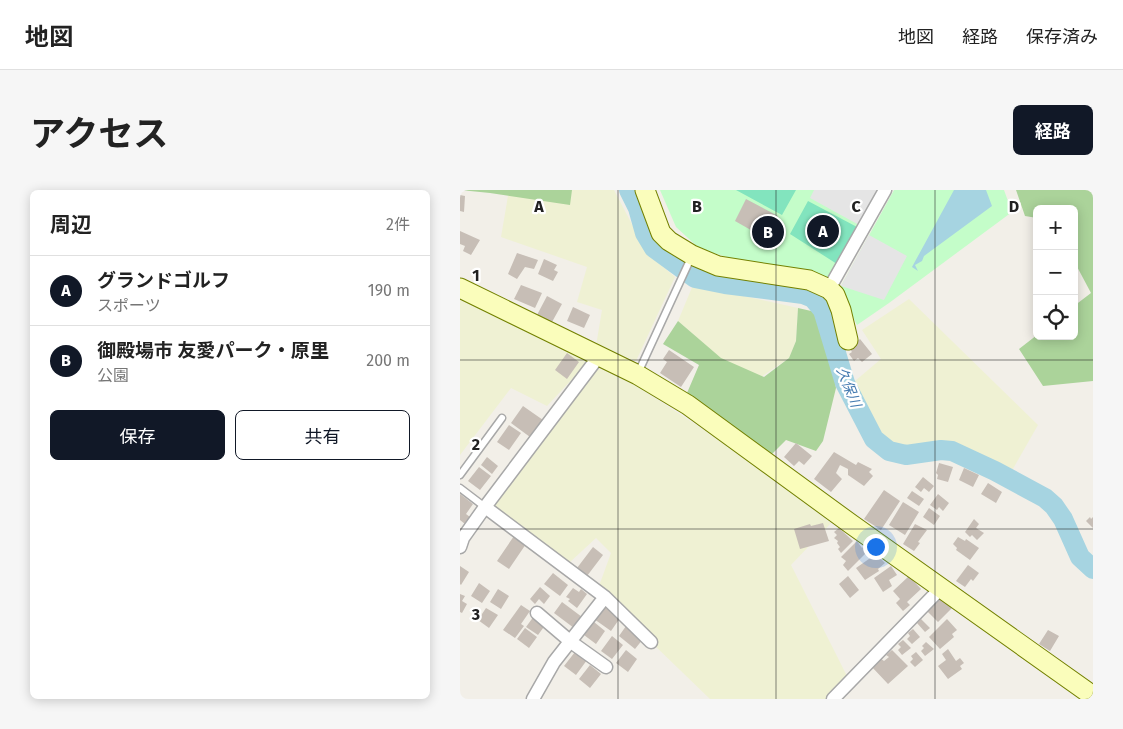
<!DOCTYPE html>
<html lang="ja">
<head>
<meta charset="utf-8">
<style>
  body { margin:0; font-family:"Fira Sans","Noto Sans JP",sans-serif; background:#f6f6f6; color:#222 }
  .controls { position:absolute; right:15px; top:15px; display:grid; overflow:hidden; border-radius:8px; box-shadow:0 2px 12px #0003 }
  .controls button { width:45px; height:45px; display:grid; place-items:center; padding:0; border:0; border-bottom:1px solid #e0e0e0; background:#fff; color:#222; font:25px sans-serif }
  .you { position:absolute; left:415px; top:356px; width:18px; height:18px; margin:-12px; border:4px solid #fff; border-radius:50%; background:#1a73e8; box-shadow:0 0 0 8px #1a73e833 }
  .badge { display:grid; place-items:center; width:32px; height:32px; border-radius:50%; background:#111827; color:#fff; font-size:16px; font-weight:700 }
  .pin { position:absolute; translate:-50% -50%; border:2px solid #fff; box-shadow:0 1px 5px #0006 }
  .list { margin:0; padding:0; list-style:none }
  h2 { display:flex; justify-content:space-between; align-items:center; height:65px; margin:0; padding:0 20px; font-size:21px }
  h2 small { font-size:16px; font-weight:400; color:#767676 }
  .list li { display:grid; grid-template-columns:32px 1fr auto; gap:15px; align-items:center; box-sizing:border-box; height:70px; padding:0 20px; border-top:1px solid #e0e0e0 }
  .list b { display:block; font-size:19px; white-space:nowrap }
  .list p { margin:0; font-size:16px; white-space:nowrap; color:#767676 }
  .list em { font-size:16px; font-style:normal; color:#767676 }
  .actions { display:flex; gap:10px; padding:15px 20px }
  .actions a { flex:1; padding:11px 0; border:1px solid #111827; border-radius:8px; text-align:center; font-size:18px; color:#111827 }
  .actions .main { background:#111827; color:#fff }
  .icon { flex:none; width:28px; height:28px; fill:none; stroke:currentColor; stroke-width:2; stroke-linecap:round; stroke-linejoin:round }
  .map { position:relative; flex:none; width:633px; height:509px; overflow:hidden; border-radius:8px }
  header { display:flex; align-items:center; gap:30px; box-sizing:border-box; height:70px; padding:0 25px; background:#fff; border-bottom:1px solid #e0e0e0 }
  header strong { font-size:24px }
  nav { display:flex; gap:28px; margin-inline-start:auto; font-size:18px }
  .intro { display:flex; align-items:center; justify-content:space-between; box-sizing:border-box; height:120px; padding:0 30px }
  h1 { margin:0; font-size:35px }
  .button { padding:12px 22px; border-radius:8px; background:#111827; color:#fff; font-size:18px; font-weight:700 }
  main { display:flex; gap:30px; padding:0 30px }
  aside { flex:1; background:#fff; border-radius:8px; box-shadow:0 2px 12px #0003 }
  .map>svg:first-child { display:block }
  .farmland { fill:#eff1d3 }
  .forest { fill:#abd39a }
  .park { fill:#c4fdc9 }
  .pitch { fill:#82e4be }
  .parking { fill:#e5e5e5 }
  .water { fill:#a6d4e1 }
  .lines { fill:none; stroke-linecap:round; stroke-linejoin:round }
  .river { stroke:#a6d4e1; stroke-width:20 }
  .building { fill:#c7beb6 }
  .lane-casing { stroke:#a8a8a8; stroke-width:9 }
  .street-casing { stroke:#a8a8a8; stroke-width:15 }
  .secondary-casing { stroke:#738100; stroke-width:21 }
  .lane { stroke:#fff; stroke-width:6 }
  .street { stroke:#fff; stroke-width:12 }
  .secondary { stroke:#fafdbb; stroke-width:19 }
  .grid { fill:none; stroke:#212121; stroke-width:1; stroke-opacity:0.55 }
  .labels { text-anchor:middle; stroke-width:4.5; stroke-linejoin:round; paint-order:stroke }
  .water-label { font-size:14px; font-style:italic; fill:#447ab0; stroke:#fff }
  .grid-label { font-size:16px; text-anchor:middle; font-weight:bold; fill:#212121; stroke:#fff; stroke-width:4.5; stroke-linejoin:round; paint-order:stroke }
</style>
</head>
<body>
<header>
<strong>地図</strong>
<nav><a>地図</a><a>経路</a><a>保存済み</a></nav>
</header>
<div class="intro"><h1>アクセス</h1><a class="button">経路</a></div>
<main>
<aside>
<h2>周辺<small>2件</small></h2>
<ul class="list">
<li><span class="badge">A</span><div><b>グランドゴルフ</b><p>スポーツ</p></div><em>190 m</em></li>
<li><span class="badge">B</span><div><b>御殿場市 友愛パーク・原里</b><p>公園</p></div><em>200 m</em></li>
</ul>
<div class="actions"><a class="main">保存</a><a>共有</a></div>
</aside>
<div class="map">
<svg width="633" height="509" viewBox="0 0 633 509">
  <rect width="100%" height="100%" fill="#f2efe8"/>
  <path class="farmland" d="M49,0H154L187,63L215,87L176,171L136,156L142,120L117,112L127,77L41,47Z
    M233,95L338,118L336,151L329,168L301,187L261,169L218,131Z
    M0,103L130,170L87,216L51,198L0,265Z
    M449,109L578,235L550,284L514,266L489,256L438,257L418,243L395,191L421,169L402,140Z
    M140,172L293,272L371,333L331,375L387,486L367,509H250L191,452L139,396L151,363L136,348L109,373L29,312Z"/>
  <path class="forest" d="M0,0H112L110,15L30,3Z
    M556,0H633V191L583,196L559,159L577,145V146H614V116L631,103L614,71V19H577V28L565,26Z
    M338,118L360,123L370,161L376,198L363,251L356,261L326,250L312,264L227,203L239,175L203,154L218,131L261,168L304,187L329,168L336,151Z"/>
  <path class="park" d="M200,0H420L370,88L356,84L287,73L240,59L216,37Z
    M434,0H544L552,22L429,113L397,135L387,115L381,96Z"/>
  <path class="pitch" d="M276,0H336L322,25Z
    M348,11L397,37L377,74L330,44Z"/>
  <path class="parking" d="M354,0H420L399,35L350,8Z
    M409,45L447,66L424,110L381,96Z"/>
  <path class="water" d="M494,0H526L532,16L464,66L462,71L455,75L458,81L452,77Z"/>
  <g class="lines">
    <path class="river" d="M169,0L178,18L185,43L194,58L235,88L265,94L343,104L353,108L363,120L385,193L414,249L429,261L446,265L481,260L492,261L535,281L585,308L594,316L603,329L620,367L633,379"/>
  </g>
  <path class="building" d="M0,5L5,6L4,22L0,21Z
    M286,9L318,26L305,48L275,31Z
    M0,41L20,50L11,65L3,61L5,56L0,54Z
    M57,63L78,70L74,79L65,77L57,89L48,84Z
    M84,69L97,75L94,80L98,82L93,91L78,84Z
    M61,95L82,103L75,118L54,109Z
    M87,106L102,114L92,132L77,125Z
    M113,117L130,125L124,138L107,131Z
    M400,149L412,164L402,172L398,168L394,171L389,164L392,162L389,158Z
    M209,160L234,177L221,197L200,183L207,172L203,169Z
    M107,163L119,172L107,189L95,180Z
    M63,216L83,230L70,247L51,233Z
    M49,235L61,243L49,260L37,252Z
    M336,253L352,266L344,275L339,271L334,276L324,267Z
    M374,262L396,275L398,272L412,279L409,282L413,286L404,296L388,285V279L380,275L376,283L382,289L371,302L354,289Z
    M27,267L38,276L32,284L21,275Z
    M479,273L493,277L488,292L477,289L478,285L476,283Z
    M19,277L31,286L20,300L8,291Z
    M504,278L519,285L513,297L499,290Z
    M463,287L474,296L469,302L464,298L461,302L455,297Z
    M528,293L542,302L536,313L521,304Z
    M424,300L440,311L421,340L404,329Z
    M452,301L464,309L459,316L447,308Z
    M0,304L13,314L6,324L10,327L5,334L0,330Z
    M478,304L489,313L483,321L479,317L477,320L470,315Z
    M443,312L459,322L445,345L429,335Z
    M469,318L480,326L474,335L463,327Z
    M630,327L631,329L633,327V338L626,331Z
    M514,329L519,334L516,338L524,343L517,350L512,345L510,347L505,342Z
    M363,333L369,351L340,359L334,339L350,334L351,336Z
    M455,334L467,340L458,352L460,353L454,361L443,354Z
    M379,338L393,351L381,363L378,359L380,357L377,353L378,351L374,348L377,345L374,342Z
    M54,346L66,354L49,379L37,371Z
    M498,347L505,351L506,349L519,358L510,370L496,360L497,358L493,354Z
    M397,351L402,358L405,355L410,359L388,381L383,375L386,371L381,367Z
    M133,357L143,365L127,386L117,378Z
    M416,364L425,373L418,379L419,381L405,390L396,378Z
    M508,375L519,383L513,391L511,389L505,397L496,391Z
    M0,376L9,382L1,395L0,394Z
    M431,376L437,385L429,390L432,396L423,402L414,388Z
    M93,383L108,395L100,406L84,394Z
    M388,386L399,400L390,408L379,394Z
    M449,386L461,399L447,412L450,415L443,421L436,413L440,409L433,401Z
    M19,393L30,401L22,413L11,406Z
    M80,397L90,406L84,414L79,409L75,414L70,409Z
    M113,398L119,402L121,399L127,404L117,418L108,411L110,409L106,407Z
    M38,399L49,406L41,419L30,412Z
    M0,404L5,406L2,411L7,414L2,423L0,422Z
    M480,409L483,411L486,410L493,417L478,432L467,421Z
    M102,412L122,427L114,438L94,423Z
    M61,415L70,421L61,434L64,436L55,448L43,440Z
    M143,416L160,428L151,441L134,429Z
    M26,418L38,425L29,438L18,430Z
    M74,426L86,434L78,445L66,437Z
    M461,429L470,438L465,442L457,433Z
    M487,429L497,440L492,444L494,447L480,459L469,447Z
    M134,432L145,441L136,454L124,445Z
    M166,436L183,449L175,459L159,446Z
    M65,438L77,447L69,458L57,449Z
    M453,439L460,447L452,454L447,449L450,446L448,443Z
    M588,440L599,446L590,461L579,454Z
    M152,446L163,455L152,469L141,461Z
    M443,450L451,458L442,465L438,460L441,457L438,454Z
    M466,452L474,459L465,466L461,461L464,458L462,456Z
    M488,459L496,471L500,468L504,473L500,476L502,479L488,489L478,476L486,470L482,464Z
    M166,460L177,469L168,482L156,473Z
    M432,460L448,476L428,494L411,476L420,468L424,471L429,467L426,465Z
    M115,462L127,470L116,485L104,476Z
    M456,462L463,470L455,477L450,472L453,469L451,466Z
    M130,475L141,484L130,498L119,489Z"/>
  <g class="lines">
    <defs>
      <path id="lane" d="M178,183L230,70
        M0,285L42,228
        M0,298L25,317"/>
      <path id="street" d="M369,99L425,0
        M25,317L145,407L191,452
        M0,357L3,348L25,317L139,166
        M77,423L111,452L146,477
        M73,509L94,472L145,407
        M373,509L481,398"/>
      <path id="secondary" d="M185,0L201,43L209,51L232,65L258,76L349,90L369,99L375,105L381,120L388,150
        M0,98L178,185L228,215L391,334L633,506"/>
    </defs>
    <use href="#lane" class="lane-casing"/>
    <use href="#street" class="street-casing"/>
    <use href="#secondary" class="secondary-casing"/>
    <use href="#lane" class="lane"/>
    <use href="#street" class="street"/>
    <use href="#secondary" class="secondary"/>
  </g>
  <path class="grid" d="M158,0V509M316,0V509M475,0V509M0,170H633M0,339H633"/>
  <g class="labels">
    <g class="water-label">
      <text transform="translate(389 197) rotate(68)" y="5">久保川</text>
    </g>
  </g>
  <g class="grid-label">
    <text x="79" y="22">A</text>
    <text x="237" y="22">B</text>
    <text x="396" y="22">C</text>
    <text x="554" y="22">D</text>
    <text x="16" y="91">1</text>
    <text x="16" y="260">2</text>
    <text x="16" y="430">3</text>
  </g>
</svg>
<div class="controls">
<button>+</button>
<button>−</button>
<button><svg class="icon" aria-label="locate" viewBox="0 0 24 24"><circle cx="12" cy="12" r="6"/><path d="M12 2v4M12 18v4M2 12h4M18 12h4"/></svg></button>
</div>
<div class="you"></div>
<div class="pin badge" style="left:363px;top:41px">A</div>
<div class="pin badge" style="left:308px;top:42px">B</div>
</div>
</main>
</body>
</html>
